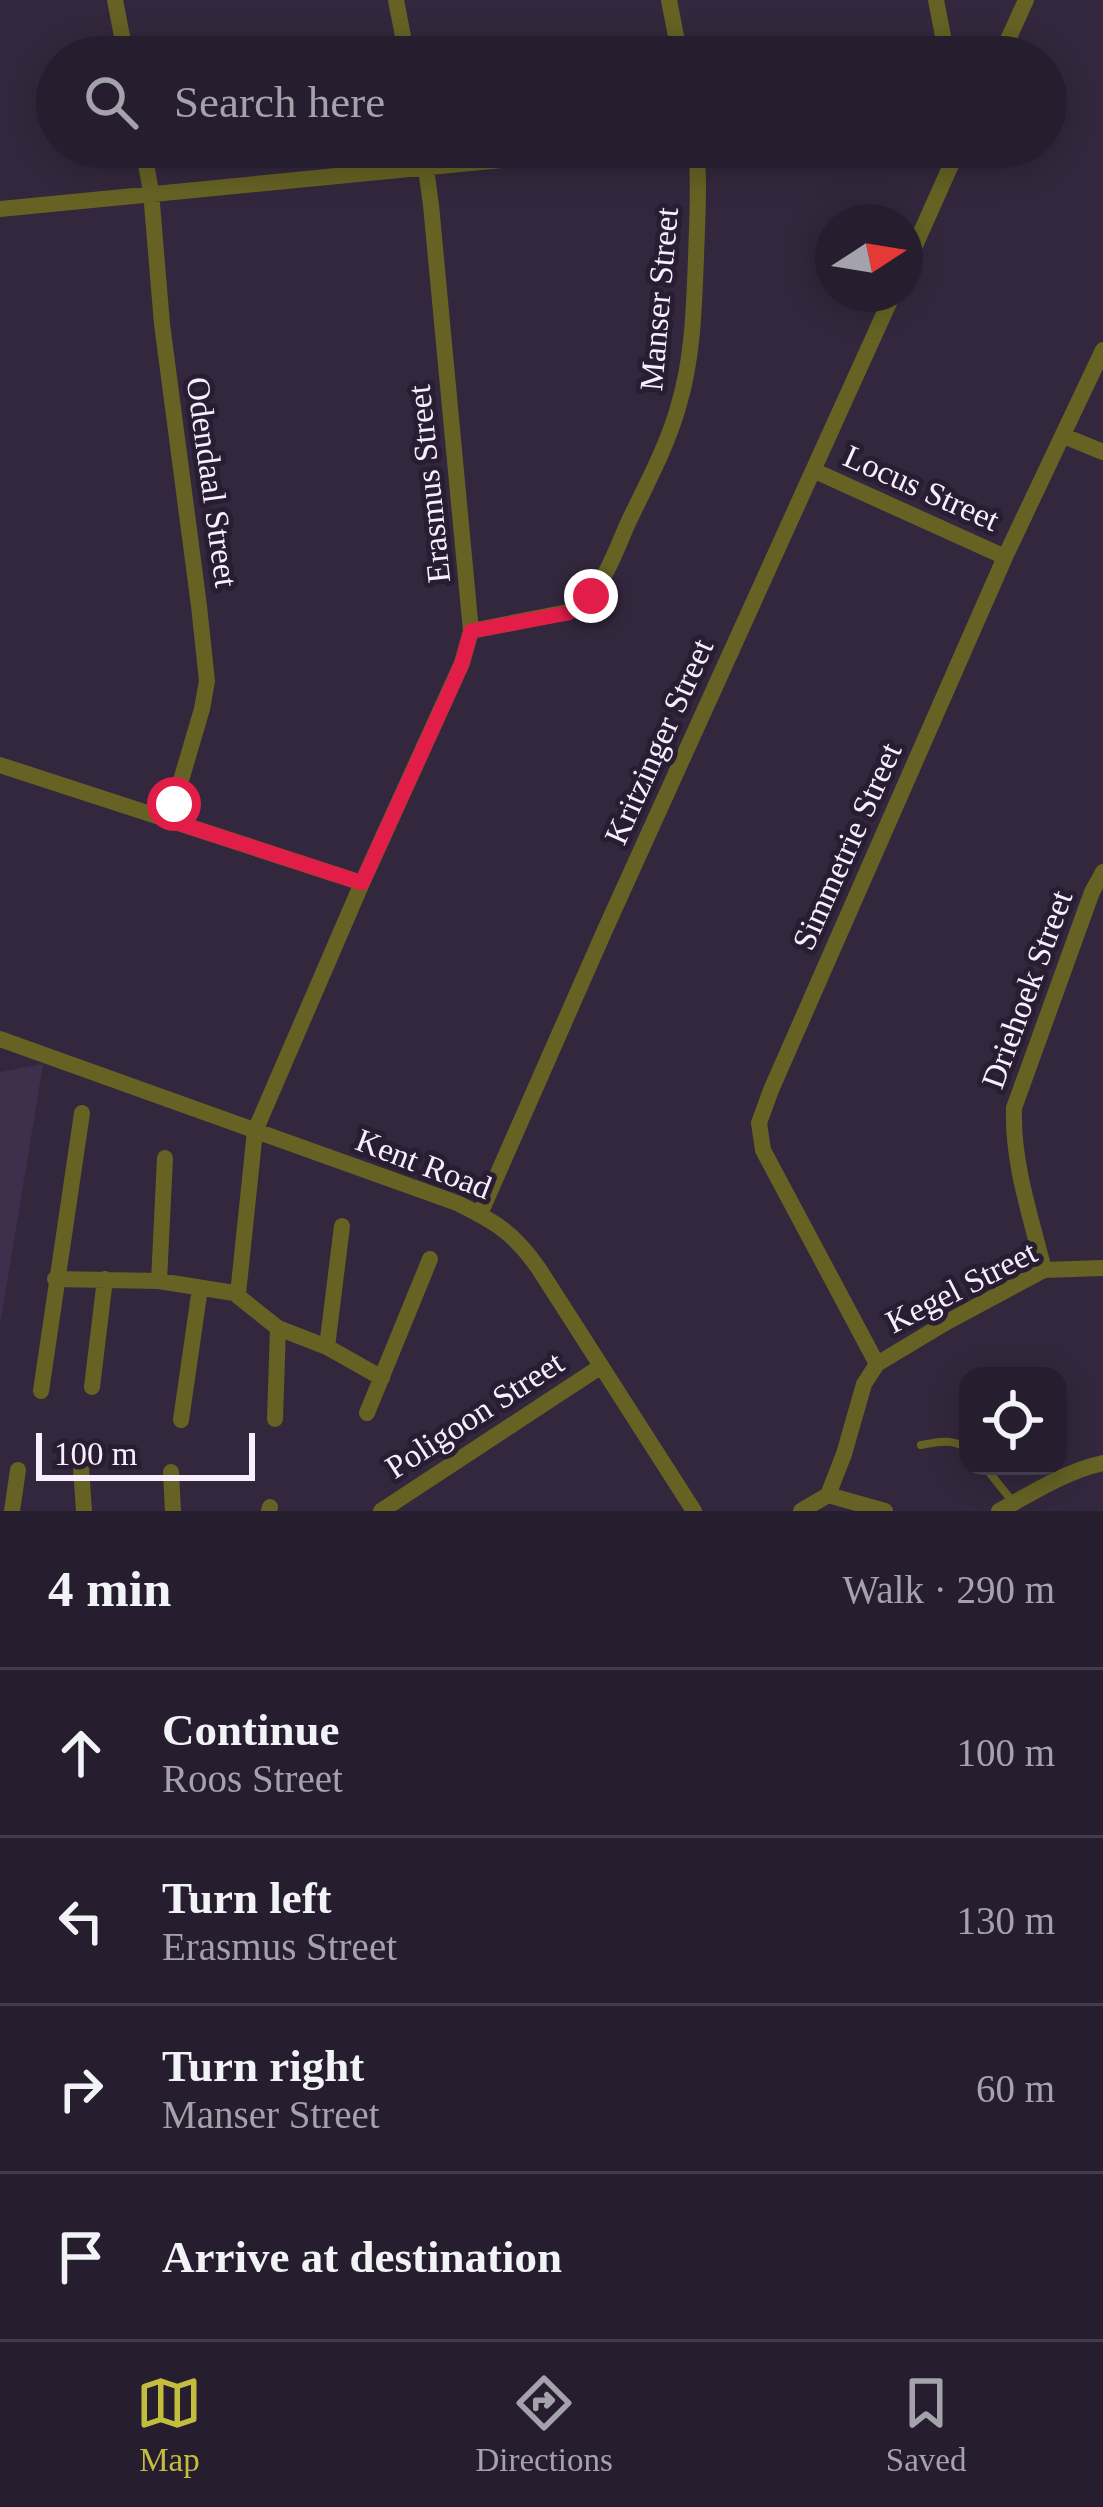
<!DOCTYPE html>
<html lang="en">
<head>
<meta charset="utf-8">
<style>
  body { margin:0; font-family:"Times New Roman",serif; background:#322a3a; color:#f1f3f6 }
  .controls { position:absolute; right:36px; bottom:36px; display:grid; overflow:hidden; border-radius:24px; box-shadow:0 6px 30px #0003 }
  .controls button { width:108px; height:108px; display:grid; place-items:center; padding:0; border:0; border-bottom:3px solid #423b4a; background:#261d2e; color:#f1f3f6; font:60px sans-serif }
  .compass { position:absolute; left:815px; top:204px; width:108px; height:108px; border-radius:50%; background:#261d2e; box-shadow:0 6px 30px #0003; rotate:78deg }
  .scale { position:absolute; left:36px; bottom:30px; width:219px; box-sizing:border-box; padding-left:12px; border:6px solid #f7effe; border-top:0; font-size:33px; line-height:42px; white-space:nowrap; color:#f7effe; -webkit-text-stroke:9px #291d33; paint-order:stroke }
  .stop { position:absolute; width:36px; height:36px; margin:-27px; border:9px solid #e11d48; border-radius:50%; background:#fff }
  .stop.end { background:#e11d48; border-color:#fff; box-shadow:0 3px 12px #0008 }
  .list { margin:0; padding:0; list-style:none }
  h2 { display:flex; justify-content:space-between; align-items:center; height:156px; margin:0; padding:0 48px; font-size:51px }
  h2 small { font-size:39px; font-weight:400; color:#a4a2aa }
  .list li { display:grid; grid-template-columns:78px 1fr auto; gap:36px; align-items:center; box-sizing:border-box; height:168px; padding:0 48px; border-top:3px solid #423b4a }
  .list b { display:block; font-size:45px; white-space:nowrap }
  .list p { margin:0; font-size:39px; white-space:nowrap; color:#a4a2aa }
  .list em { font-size:39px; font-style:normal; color:#a4a2aa }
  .icon { flex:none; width:66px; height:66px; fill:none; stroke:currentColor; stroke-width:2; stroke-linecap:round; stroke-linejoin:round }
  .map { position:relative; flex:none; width:1103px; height:1511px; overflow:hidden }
  .search { position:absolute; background:#261d2e; box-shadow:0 6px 30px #0003; left:36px; right:36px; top:36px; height:132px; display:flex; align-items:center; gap:30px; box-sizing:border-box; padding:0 42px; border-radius:66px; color:#a4a2aa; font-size:45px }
  .sheet { height:828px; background:#261d2e }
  nav { display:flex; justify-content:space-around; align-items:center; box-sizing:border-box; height:168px; border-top:3px solid #423b4a; background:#261d2e; font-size:33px; color:#a4a2aa }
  nav a { display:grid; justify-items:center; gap:6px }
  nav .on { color:#c3bd3e }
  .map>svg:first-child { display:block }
  .built { fill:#3e2f4c }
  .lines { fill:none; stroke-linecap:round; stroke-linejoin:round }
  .lane { stroke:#656224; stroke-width:8 }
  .street { stroke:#656224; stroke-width:16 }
  .route { stroke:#e11d48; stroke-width:15 }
  .labels { text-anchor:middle; stroke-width:10; stroke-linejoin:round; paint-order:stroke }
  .street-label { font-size:33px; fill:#f7effe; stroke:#291d33 }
</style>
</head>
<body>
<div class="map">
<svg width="1103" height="1511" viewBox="0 0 1103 1511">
  <rect width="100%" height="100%" fill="#33273d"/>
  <path class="built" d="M43,1064L0,1325V1072Z"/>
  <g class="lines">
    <path class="lane" d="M921,1445C938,1442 952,1438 968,1449
      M984,1466L1013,1502"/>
    <path class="street" d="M115,0L126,57
      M396,0L407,57
      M669,0L680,57
      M936,0L947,57
      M1000,57L1026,0
      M143,147L151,192L162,324L199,606L207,681L202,709L169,821
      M0,209L634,147
      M905,268L959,147
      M1064,436L1103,452
      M815,471L1005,557
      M471,631L568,612C602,596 613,556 628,523C646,485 668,445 679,404C693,357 694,307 696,258C697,221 700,183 696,147
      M0,765L362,883
      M0,1039L457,1203C496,1222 514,1233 539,1269L694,1511
      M480,1214L604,932L893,294
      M1044,1270C1031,1217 1012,1163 1014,1108L1092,892L1103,872
      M55,1279L159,1281L234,1293L278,1328L327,1347L382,1378
      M159,1281L165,1158
      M238,1294L255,1131L362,883L462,663L471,631L431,205L423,147
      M327,1347L342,1226
      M877,1364L763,1150L759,1123L771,1090L1005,557L1103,350
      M92,1387L105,1279
      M41,1391L82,1113
      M367,1413L430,1259
      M275,1419L278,1328
      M181,1420L200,1288
      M81,1467L84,1511
      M171,1472L173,1511
      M828,1495L885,1511
      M12,1511L18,1470
      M269,1511L270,1507
      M381,1511L600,1367
      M801,1511L828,1495L844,1454L864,1384L877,1364L947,1322L1044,1270L1103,1268
      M999,1511C1032,1493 1066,1471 1103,1463"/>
  </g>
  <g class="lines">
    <path class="route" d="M174,804L169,820L362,883L452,686L462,663L471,631L568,613L581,605L591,596"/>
  </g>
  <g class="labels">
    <g class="street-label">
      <text transform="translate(658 299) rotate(-85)" y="12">Manser Street</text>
      <text transform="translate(213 482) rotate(82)" y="12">Odendaal Street</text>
      <text transform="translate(428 484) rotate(-96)" y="12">Erasmus Street</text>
      <text transform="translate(922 487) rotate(24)" y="12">Locus Street</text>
      <text transform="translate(658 741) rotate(-66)" y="12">Kritzinger Street</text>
      <text transform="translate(846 846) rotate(-66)" y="12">Simmetrie Street</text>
      <text transform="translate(1026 989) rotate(-70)" y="12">Driehoek Street</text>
      <text transform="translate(424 1163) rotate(21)" y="12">Kent Road</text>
      <text transform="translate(961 1286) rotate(-27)" y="12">Kegel Street</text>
      <text transform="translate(474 1414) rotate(-33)" y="12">Poligoon Street</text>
    </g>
  </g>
</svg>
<div class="controls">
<button><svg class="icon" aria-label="locate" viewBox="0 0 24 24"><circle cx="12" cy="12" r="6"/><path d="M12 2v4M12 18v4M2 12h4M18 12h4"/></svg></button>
</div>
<svg class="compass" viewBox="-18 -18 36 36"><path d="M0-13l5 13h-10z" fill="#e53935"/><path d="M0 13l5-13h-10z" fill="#a4a2aa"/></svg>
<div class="scale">100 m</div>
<div class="stop" style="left:174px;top:804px"></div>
<div class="stop end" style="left:591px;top:596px"></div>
<div class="search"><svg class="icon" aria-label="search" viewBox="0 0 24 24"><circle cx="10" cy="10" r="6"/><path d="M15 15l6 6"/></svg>Search here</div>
</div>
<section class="sheet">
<h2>4 min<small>Walk · 290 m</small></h2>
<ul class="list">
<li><svg class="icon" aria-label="ahead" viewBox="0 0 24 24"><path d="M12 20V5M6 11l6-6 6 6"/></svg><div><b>Continue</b><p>Roos Street</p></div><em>100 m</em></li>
<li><svg class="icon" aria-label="left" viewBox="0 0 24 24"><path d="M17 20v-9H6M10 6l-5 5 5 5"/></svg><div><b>Turn left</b><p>Erasmus Street</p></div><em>130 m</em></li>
<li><svg class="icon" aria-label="right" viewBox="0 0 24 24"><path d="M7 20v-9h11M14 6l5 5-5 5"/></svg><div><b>Turn right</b><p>Manser Street</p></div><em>60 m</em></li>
<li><svg class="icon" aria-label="arrive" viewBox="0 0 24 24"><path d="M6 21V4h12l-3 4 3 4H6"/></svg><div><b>Arrive at destination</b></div></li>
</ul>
</section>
<nav>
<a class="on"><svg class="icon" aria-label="map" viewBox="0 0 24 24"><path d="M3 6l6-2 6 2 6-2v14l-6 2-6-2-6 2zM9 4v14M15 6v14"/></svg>Map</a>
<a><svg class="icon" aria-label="directions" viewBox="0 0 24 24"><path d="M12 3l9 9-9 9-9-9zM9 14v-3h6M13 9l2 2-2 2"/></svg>Directions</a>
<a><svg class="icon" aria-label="saved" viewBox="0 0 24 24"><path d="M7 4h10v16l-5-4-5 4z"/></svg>Saved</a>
</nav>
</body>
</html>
